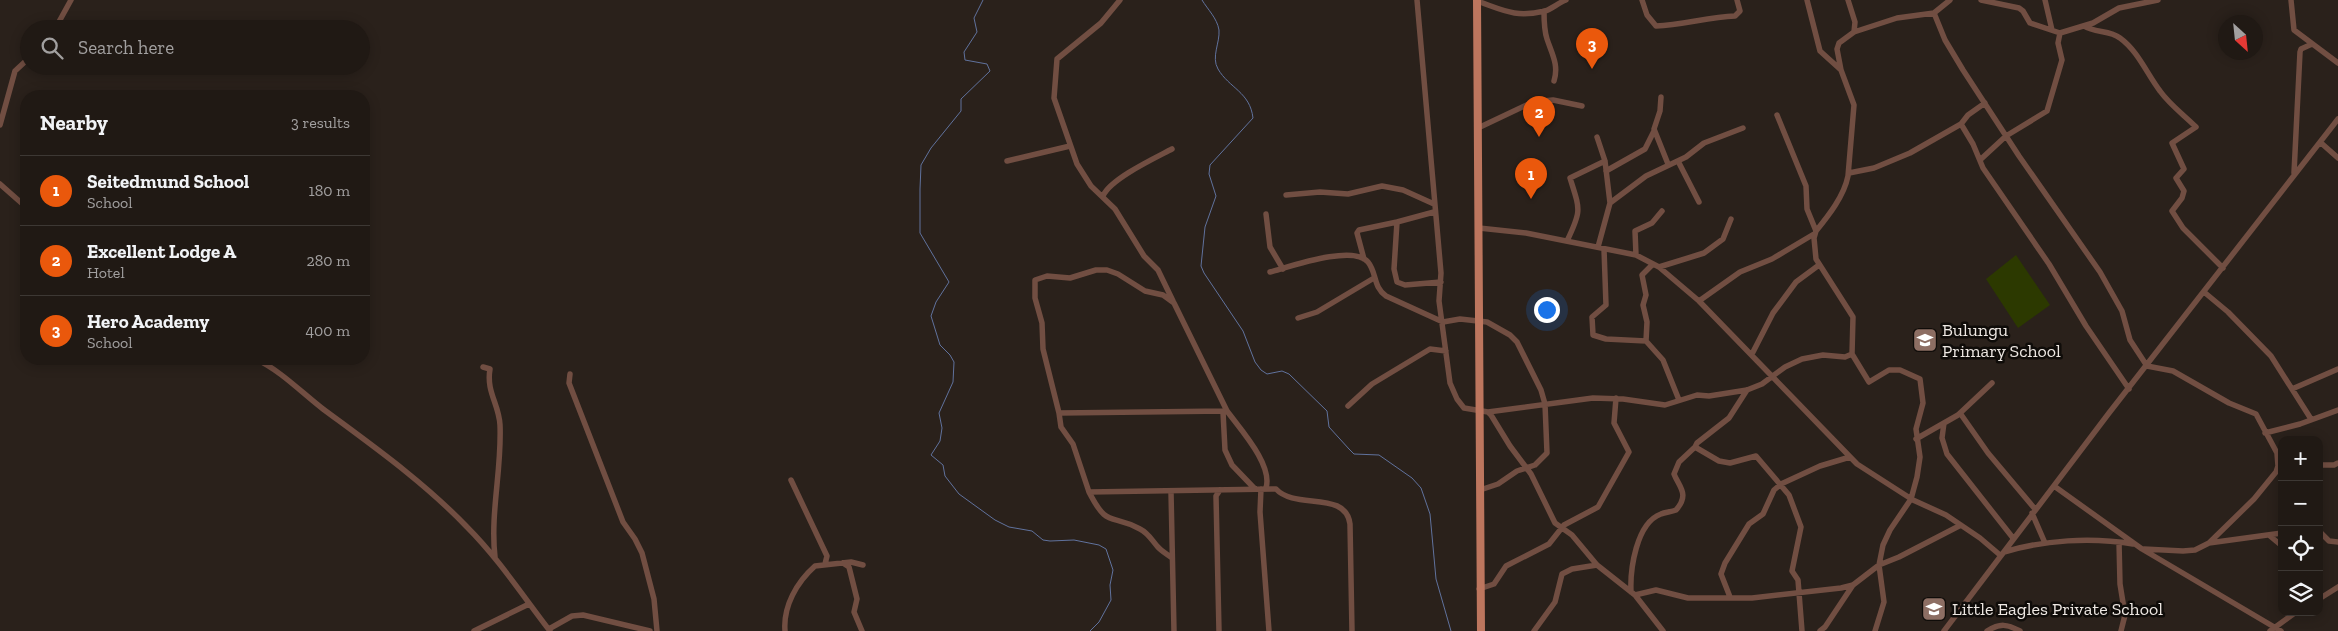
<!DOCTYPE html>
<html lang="en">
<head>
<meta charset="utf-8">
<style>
  body { margin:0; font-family:"Zilla Slab",serif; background:#28221d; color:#f1f3f6 }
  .controls { position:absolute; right:15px; bottom:15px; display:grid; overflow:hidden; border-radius:10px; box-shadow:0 2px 12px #0003 }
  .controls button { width:45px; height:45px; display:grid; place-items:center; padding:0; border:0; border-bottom:1px solid #3d3834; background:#201914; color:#f1f3f6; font:25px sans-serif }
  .compass { position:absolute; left:2218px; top:15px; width:45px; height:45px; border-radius:50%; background:#201914; box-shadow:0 2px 12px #0003; rotate:153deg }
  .you { position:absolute; left:1546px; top:309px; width:18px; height:18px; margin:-12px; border:4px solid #fff; border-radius:50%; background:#1a73e8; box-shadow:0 0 0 8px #1a73e833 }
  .badge { display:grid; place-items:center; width:32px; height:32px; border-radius:50%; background:#ea580c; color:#fff; font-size:16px; font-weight:700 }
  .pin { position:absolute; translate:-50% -41px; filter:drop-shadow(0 1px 2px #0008) }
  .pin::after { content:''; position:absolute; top:26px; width:18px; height:15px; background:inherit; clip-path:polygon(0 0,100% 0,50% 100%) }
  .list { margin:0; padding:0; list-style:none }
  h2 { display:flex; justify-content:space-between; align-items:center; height:65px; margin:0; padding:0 20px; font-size:21px }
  h2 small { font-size:16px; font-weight:400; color:#a2a0a0 }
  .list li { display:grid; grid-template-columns:32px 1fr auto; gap:15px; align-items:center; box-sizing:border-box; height:70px; padding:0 20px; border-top:1px solid #3d3834 }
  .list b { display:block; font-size:19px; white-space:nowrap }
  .list p { margin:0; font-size:16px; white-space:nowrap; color:#a2a0a0 }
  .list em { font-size:16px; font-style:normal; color:#a2a0a0 }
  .icon { flex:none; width:28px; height:28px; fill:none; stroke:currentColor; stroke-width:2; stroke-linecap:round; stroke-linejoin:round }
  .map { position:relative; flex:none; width:2338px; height:631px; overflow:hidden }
  .search { position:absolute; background:#201914; box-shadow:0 2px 12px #0003; left:20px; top:20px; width:350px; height:55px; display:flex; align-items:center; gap:12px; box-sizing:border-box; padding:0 18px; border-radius:28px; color:#a2a0a0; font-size:19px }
  .panel { position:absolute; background:#201914; box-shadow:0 2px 12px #0003; left:20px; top:90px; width:350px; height:275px; border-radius:20px }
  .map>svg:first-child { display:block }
  .grass { fill:#2c3900 }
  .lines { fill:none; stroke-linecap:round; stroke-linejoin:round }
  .stream { stroke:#60729d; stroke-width:1 }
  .minor { stroke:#714e42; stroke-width:5.5 }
  .major { stroke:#bd765e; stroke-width:8 }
  .labels { text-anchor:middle; stroke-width:5; stroke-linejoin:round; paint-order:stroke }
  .poi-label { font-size:18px; fill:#eee8e3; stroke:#0f0c09; text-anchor:start }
</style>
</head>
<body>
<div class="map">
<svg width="2338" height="631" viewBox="0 0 2338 631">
  <rect width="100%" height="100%" fill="#2a211b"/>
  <path class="grass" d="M2016,255L2050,305L2018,328L1986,279Z"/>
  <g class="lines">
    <path class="stream" d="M983,0L974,18L977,32L964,52L965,60L987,64L990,71L961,99V111L931,148L921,165L920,189V233L949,282L936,302L931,316L940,345L950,355L954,362L953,382L939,413L942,428L940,441L931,455L943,465L945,476L959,494L995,520L1009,527L1032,531L1043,540L1050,541L1074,540L1099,545L1106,549L1113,570L1110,585L1111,600L1099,622L1090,631
      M1202,0C1208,10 1217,18 1219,30C1220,43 1211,57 1218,69C1229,88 1250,92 1253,118L1210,165L1209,174L1216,196L1205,227L1201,266L1204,273L1243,331L1255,362L1261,370L1267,374L1282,371L1289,374L1327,411L1329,427L1349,449L1354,454L1379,455L1412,478L1421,488L1430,514L1436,579L1451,631"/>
    <path class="minor" d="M1120,0L1101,23L1057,59L1054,98L1077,164L1091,186L1115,209L1144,256L1158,270L1173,301
      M1417,0L1441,273L1439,301L1450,383L1457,399L1464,408L1488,412L1491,415L1510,446L1531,474L1555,523L1572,535L1597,565L1635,595L1663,631
      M1642,0L1647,15L1656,26C1683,25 1708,17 1735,16L1740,11L1737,0
      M1807,0L1820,51L1841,70
      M1950,0L1934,13L1945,40L1963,70L2019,156L2100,272L2122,311L2130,340L2147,366L2173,371L2229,403L2256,414L2277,453L2278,466L2276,472L2254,499L2209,543
      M1981,0L2019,8L2023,11L2030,23L2060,33L2093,23L2119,8L2158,0
      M2045,0L2052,30
      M2291,0L2294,30L2338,63
      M1477,1C1503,10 1515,18 1545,11C1552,9 1558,3 1566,0
      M1544,11C1544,20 1544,30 1547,39C1552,54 1559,65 1554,81
      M2084,26C2095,33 2110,30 2120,38C2138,51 2147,74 2160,91C2170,105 2184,115 2196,127L2172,143L2184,169L2176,178L2184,191L2182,198L2172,211L2183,228L2223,268
      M55,29L71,0
      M1854,32L1897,18L1934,13
      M1661,97L1660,111L1654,129L1668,164
      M1777,115L1806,186L1807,209L1816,231L1814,238L1816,259L1853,317L1852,354L1869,382L1889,370H1900L1920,379L1923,403L1916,429L1920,457L1917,477L1911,499L1890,530L1883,545L1879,565L1884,602L1875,631
      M1961,124L1973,144L1983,168L2049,264L2086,326L2129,389
      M0,125L15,71L29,58
      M1478,128L1533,102L1553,100L1582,106
      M1597,137L1605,161L1610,203
      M2320,142L2338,158
      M1980,160L2006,136L2047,111L2062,60L2058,43L2060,33
      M1007,161L1070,146
      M1678,161L1699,202
      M1606,171L1645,149L1654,131
      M1849,173L1874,168L1910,153L1961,124L1968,115L1985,103
      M2294,173L2300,52L2301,49L2312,44
      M0,184L26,207
      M1286,195L1320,192L1348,194L1382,186L1403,190L1434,204
      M1103,196C1110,179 1155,158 1172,149
      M1266,214L1270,247L1283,269
      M1397,222L1394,269L1397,282L1405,285L1441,282
      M1479,228L1526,233L1636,255L1659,267L1699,301L1857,464L1913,500L1946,515L1980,538L2000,555
      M1816,231C1829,215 1844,196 1848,176L1854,105L1841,70L1837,49L1839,43L1854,32L1855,22L1848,0
      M1567,241C1582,210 1580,210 1570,178L1605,161
      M1598,247L1610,203L1646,176L1686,157L1704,143L1743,128
      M1604,249L1606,305L1592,317L1593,335L1606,339L1646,341
      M1636,255L1635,231L1652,223L1662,211
      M1364,259L1357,233L1359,230L1397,222L1434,212
      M1653,264L1642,275L1646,295L1643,305L1647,322L1646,341L1663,360L1679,400
      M1659,267L1704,253L1723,239L1731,219
      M1270,272C1289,267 1353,244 1368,262C1377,273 1373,287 1386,296L1443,322L1460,319L1487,322L1510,335L1517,342L1541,390L1545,404L1547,453L1535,465L1517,471L1498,484L1480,490
      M2204,292L2228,312L2271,356L2311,419
      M1699,301L1740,272L1772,259L1814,234
      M1298,318L1317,312L1374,278
      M1752,354L1773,313L1796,282L1819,265
      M256,359C281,371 301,392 323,409C373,446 424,482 467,527C498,558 523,596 550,631
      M483,367L490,369C486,392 499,404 500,425C502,469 490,513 495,557
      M570,374L569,383L623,522L635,539L642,553L654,599L657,631
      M2292,389L2338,369
      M1747,390L1729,418L1697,443L1695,447L1719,461L1730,463L1756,456L1789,495L1801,527L1792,571L1798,580L1802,631
      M1348,406L1372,384L1430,349L1446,351
      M1223,412L1225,450L1232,465L1255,489
      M1488,412L1593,398L1623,399L1665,405L1697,395L1709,396L1747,390L1762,384L1785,367L1802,359L1823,355L1845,357L1852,354
      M1059,413L1043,349L1042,323L1035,298V280L1047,276L1070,278L1096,270H1107L1118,274L1145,291L1163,295L1174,303L1227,411
      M1960,413L1988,453L2035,509
      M1944,423L1942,438L1947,454L2013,538
      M2265,433L2300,424L2338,410
      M1916,439L1958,415L1992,383
      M2319,465H2334L2338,463
      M791,480L827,556L825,564
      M2054,486L2142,549L2281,631
      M1266,488C1273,465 1241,430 1227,411L1059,413L1061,427L1073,444L1089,492L1276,489C1295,510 1346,490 1350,524L1352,631
      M1261,489L1260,512L1269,631
      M1089,492C1108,529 1110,513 1140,529C1148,533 1151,539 1157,546C1161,551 1167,554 1172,558
      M1171,492L1174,631
      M2032,513L2045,543
      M2319,531L2329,541L2338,542
      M2270,536L2282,546
      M2119,542L2120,584L2125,615L2121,631
      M2144,549L2183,551L2195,550L2209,543L2282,533
      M2004,552C2044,540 2091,537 2133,544
      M843,563L849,567L857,599L854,612L862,631
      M1479,589L1494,584L1506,566L1549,544L1564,525L1598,507L1629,452L1614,423L1616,398
      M1631,592C1630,570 1636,523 1661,514C1665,512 1671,512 1676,510C1690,494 1679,487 1674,474L1679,462L1695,447
      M1635,595L1656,590L1688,598H1752L1841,588L1853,585L1879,565L1899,557L1961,525
      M1730,597L1721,574L1725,563L1749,524L1763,514L1774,490L1781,484L1820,466L1850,457
      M2319,599L2338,587
      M549,629L572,616L583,615L650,631
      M474,631L529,604
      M785,631C783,606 797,582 815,566L851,562L863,565
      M1219,631L1216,496L1220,490
      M1534,631L1555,602L1562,574L1572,569L1597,565
      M1820,631L1825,627L1853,585
      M1944,631L2109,413L2338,119
      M1987,631C2000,623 2007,624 2020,631
      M2270,631L2296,612"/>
    <path class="major" d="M1477,0L1481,631"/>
  </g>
  <defs>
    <symbol id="school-square" viewBox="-11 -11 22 22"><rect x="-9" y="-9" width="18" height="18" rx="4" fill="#8d6e63" stroke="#0f0c09"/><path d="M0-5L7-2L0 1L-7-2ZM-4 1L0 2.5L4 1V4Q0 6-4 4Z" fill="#fff"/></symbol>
  </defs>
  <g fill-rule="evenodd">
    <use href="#school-square" x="1911" y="326" width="28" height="28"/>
    <use href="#school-square" x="1920" y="595" width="28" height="28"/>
  </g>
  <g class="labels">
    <g class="poi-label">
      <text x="1942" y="336">Bulungu<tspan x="1942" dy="21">Primary School</tspan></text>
      <text x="1952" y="615">Little Eagles Private School</text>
    </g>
  </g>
</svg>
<div class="controls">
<button>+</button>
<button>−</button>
<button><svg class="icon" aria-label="locate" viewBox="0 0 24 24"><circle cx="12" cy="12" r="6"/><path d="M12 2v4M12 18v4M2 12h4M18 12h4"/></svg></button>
<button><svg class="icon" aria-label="layers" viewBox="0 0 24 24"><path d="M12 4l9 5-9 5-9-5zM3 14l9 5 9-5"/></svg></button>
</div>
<svg class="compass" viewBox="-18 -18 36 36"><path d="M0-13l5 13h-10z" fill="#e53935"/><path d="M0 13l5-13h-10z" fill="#a2a0a0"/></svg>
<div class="you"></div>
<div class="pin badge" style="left:1531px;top:199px">1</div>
<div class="pin badge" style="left:1539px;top:137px">2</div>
<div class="pin badge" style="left:1592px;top:69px">3</div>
<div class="search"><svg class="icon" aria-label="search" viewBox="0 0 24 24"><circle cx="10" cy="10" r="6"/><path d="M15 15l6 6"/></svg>Search here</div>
<section class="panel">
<h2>Nearby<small>3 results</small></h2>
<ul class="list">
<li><span class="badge">1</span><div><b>Seitedmund School</b><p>School</p></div><em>180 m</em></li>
<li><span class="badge">2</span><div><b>Excellent Lodge A</b><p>Hotel</p></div><em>280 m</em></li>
<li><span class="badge">3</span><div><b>Hero Academy</b><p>School</p></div><em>400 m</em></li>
</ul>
</section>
</div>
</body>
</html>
